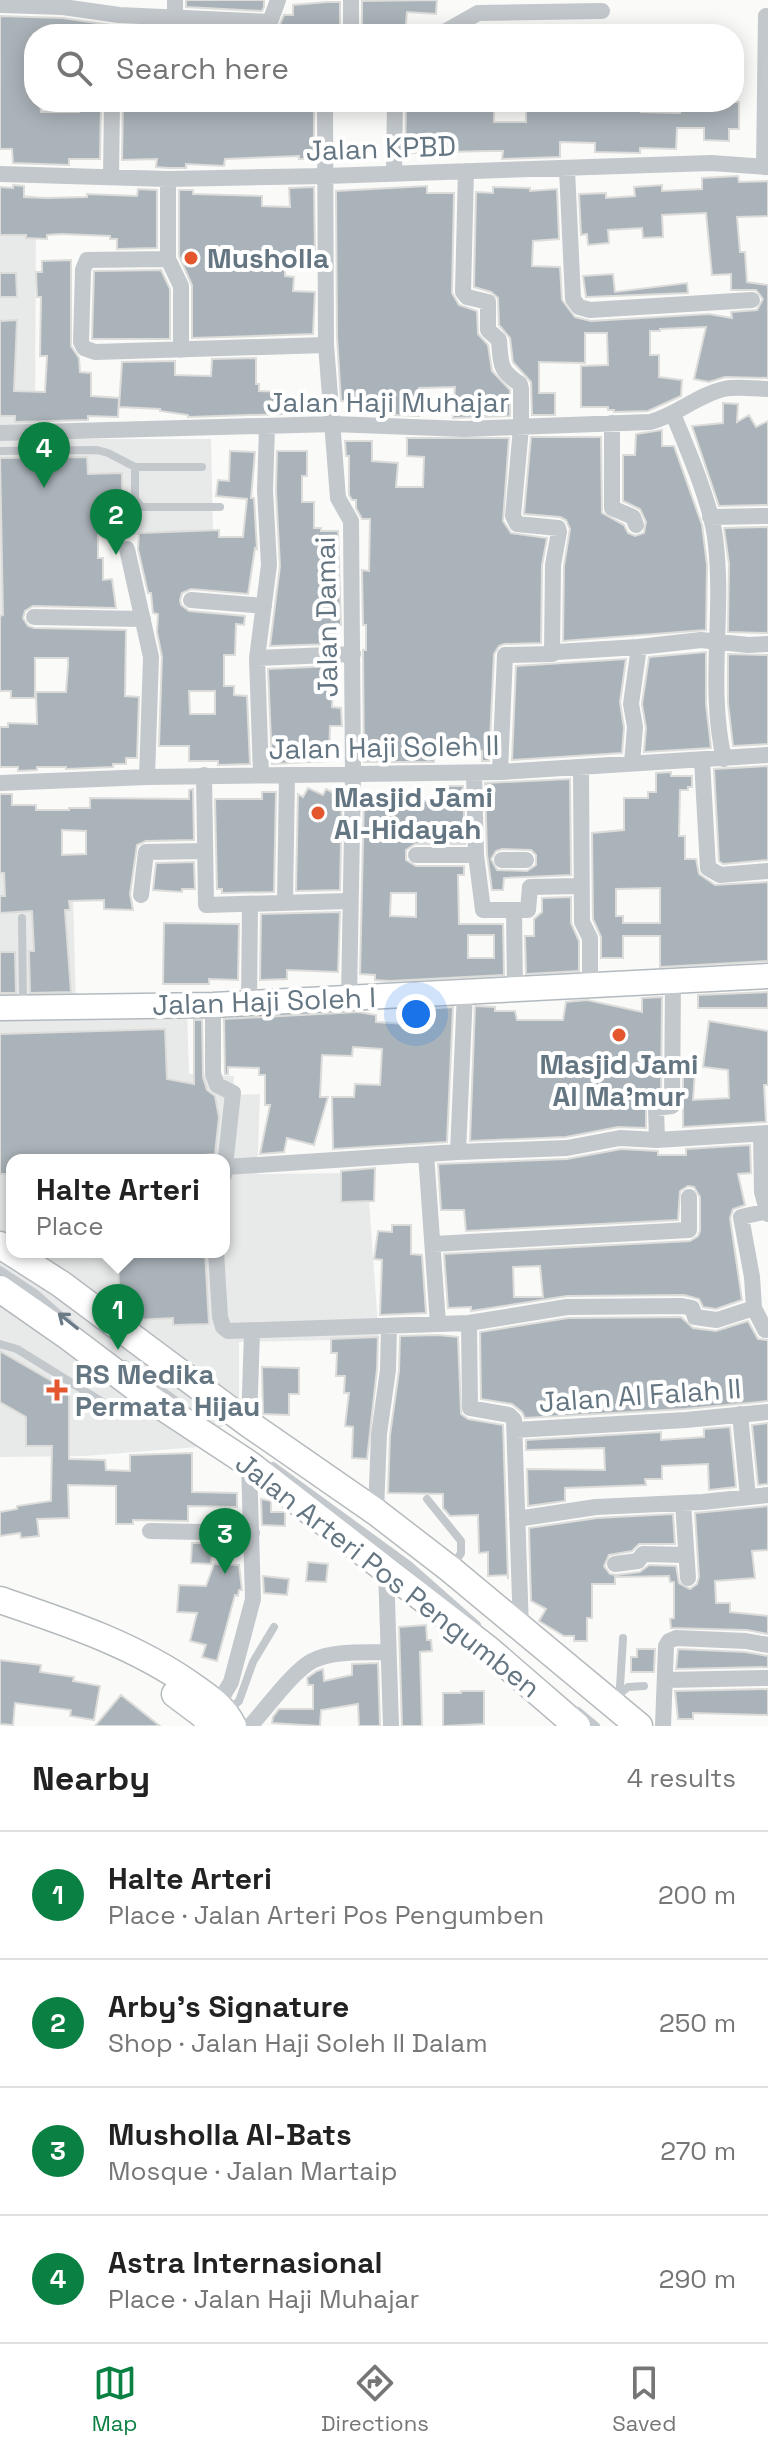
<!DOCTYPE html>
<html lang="en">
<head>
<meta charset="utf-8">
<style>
  body { margin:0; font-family:"Space Grotesk",sans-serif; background:#f2f2f2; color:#222 }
  .you { position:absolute; left:416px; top:1014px; width:28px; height:28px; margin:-20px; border:6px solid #fff; border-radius:50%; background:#1a73e8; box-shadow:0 0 0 12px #1a73e833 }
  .badge { display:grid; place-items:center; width:52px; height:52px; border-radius:50%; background:#0b8043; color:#fff; font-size:26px; font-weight:700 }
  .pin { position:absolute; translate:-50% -66px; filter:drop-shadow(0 2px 4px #0008) }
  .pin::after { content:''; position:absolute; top:42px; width:28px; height:24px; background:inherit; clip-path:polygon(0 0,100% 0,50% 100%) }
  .popup { position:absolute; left:6px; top:1154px; width:224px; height:104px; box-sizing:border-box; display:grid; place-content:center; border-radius:16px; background:#fff; filter:drop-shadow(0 2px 6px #0005); font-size:26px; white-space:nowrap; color:#767676 }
  .popup b { font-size:30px; color:#222 }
  .popup::after { content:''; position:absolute; left:50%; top:100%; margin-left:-16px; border:16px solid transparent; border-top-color:#fff }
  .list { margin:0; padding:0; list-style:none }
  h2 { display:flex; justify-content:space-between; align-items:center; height:104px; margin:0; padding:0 32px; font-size:34px }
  h2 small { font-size:26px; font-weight:400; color:#767676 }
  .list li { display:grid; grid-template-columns:52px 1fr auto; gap:24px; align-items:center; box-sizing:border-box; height:128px; padding:0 32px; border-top:2px solid #e0e0e0 }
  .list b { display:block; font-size:30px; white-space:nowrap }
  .list p { margin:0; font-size:26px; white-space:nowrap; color:#767676 }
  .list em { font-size:26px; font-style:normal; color:#767676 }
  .icon { flex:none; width:44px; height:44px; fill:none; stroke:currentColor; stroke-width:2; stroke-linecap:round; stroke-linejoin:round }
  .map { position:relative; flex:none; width:768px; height:1726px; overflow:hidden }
  .search { position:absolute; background:#fff; box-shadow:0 4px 20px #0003; left:24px; right:24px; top:24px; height:88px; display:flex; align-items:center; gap:20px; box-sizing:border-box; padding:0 28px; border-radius:32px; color:#767676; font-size:30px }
  .sheet { height:616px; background:#fff }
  nav { display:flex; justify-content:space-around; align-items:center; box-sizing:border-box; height:112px; border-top:2px solid #e0e0e0; background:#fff; font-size:22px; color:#767676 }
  nav a { display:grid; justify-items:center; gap:4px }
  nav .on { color:#0b8043 }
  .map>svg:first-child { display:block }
  .built { fill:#e8e9e9; fill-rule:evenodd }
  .building { fill:#aab3b9; stroke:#dcdcda; stroke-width:2; fill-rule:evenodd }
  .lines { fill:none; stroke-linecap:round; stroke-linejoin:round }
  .secondary-casing { stroke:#b3babf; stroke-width:27 }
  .primary-casing { stroke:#b5babe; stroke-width:29 }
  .lane { stroke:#c3c8cc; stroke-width:8 }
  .street { stroke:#c3c8cc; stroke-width:16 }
  .secondary { stroke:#fff; stroke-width:24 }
  .primary { stroke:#fff; stroke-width:26 }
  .oneway { stroke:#6a7a87 }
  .poi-dot { fill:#e4572e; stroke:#fff; stroke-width:3 }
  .labels { text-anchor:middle; stroke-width:8; stroke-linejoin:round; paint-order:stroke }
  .street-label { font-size:28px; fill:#657683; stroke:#fff }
  .poi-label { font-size:28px; font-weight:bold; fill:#657683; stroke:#fff; text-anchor:start }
</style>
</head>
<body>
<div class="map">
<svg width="768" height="1726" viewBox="0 0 768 1726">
  <rect width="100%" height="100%" fill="#fafaf8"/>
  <path class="built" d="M0,193L36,196L35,439H211L213,532L1,540L3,625L0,694Z
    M72,855L76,1010L187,1009L189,1074L234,1076L233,1095L260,1094L257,1174L367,1173L379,1339L239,1342V1412L198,1447L85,1456L0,1457V856ZM12,1160H224V1252H12Z"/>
  <path class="building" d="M186,0H264V7L262,11L186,7Z
    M437,0L436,14L407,12L405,34L362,33V1Z
    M327,2H340V34H34V102H40L41,112H79L78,102H101L100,159H69V165L13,163L12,149H0V16L62,18L118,26L174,30L270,33L277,31L284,15H293V5Z
    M123,102H314V159H299V156L225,159L224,166L186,164V168H169L156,167L157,159L122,160Z
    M423,102H494V122H526V102L642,105L641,112L680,113V102H739V129H729V141L704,140V128H677L676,149L640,148V153L595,152V143L560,142V157L502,159L503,151H488L405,153L406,104H423Z
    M738,176L739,182L768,181V216L737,217L740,252H745L747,282L768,285V378L725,377L709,382L694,379L706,327L660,329V331H650V355H659V377L682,380L681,396L648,411L614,412V410H608V407H581V366L608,365L607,333H585V363L539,362V393H555V415H532L531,382L513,362L510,338L499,325L498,298L491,292L474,287L476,192L493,193V187L530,188V191L557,189L559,239L533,241L532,266L560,267L562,300L575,317L591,321L709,314L732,318L731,312L757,310L763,299L756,290H731V274L712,275L706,213L662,215L663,237L643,238L642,228L608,230L609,243L588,245L587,234L581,235L579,194L606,193V198L635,196L634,187L662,185V191L702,189V178Z
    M13,185L24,186V197L47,198L87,197V194L137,196L138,189L157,190V248L117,249V239H110V236L61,234L47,235V239L26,238V235H0V187L13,188Z
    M427,186V193H454L452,293L459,305L477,311L478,334L488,345L492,371L510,390V416L453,418L455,387L419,388V416L370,414V401H341L337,336L336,191Z
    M314,187L315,254L285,255V276L294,277L293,291L315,292L313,334L192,338V285L179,256V190H193V194L262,196V206L290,207L289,188Z
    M71,260V346L79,358L80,372L91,373V396L119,398L118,417L88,416V420L15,422V416H0V321L17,320L14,391L45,392L47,356H40L41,297H37L36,272H42V261Z
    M161,270L170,289V339H92L94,271Z
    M0,273H16L17,297H0Z
    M613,274L615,292L687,283L688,293L586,297L583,276Z
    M256,358V384H259V391L283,392L282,414L188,417V415L160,411V409L119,407L122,362L175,361V375L211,376L212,359Z
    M723,403L738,404L737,422L749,415L756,427L768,421V505L719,506L692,426L723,423Z
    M662,430V446H674L702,525L707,565L706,630L563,641L564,566L570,529L566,520L560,517L524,514L531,437H601L602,513L624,525L628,533L635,536L644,533L646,522L640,509L623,501V455H635L636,434Z
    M407,438H509L503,521L511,533L547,538L542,565L541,643L504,644L499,646L494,654L489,761H482V751L480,750H435L434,762H364L363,650H366V625H363L362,570L369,571L370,519H362L356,508V500H352L349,495V456H346L345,441H372V461L398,463L396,487H423L424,457L407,456Z
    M230,451L255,452L251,498H254L257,549L255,548L248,594L191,589L182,593L180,600L181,605L189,611L245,616L244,625L236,624L235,655H224V686H234V695L247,696L250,764L218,765V761H189V746H159L162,657L157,632L158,614L153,613L151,593H148L138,549L139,533L219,530V537H243L247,499L216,496L218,480L229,481ZM189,691H215V714H190Z
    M277,451H307V476H302V502H314V528H321V531H338L341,625L337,624L336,643L333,644L270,646L280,566L276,490Z
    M87,457L88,474L122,473L123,529L98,530V558H103V580L112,579L116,608L33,606L25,611L23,618L28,626L34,628L126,630L125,696L139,697L137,758H126V764H113V767L66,769V767H37V770L18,771V767H0V727H8V723L37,724L36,692H66L68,666V658H35V698H11V691H0V616L3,615L0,458Z
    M768,527V633L728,632L729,564L724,528Z
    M706,652V704L711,748L644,752L646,728L642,704L649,657Z
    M728,654L768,655V744L733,746L728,703Z
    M626,659L620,702L624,728L622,753L512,760L516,666Z
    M334,666L332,707L341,708L342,726H330L329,761L272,764L268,669Z
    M768,766V860L723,864L719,861L714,769Z
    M671,772V776H692V787H688V790H680L679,836H685V859H696L699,874L715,885L768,882V961L660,967V936H623V958H601V937L593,919L592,833L624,830V798H648V792H656V773ZM660,888V923H623V916H616V889Z
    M570,779L571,875L504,878L503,890H492L487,854L485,783ZM502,849L531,850L536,855V865L527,871L497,870L491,859L496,851Z
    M448,786H463L465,844H415L406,850V860L416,866H464V875H458L459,924H503L504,975L390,981L375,980V975L360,974L364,800L373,799V796L391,795V791H412V801H448ZM391,893H416V917L390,916ZM468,935H494V958H468Z
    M334,787L342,791L340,890L296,891L298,794L303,797L308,788L323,795L326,789L332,792Z
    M193,789L194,840L146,841L137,845L130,894L133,910L104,909V900L69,901L70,910H65L71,992L30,993L29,951H34L32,911L0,913V896H5L4,873H0V794H12V805H36V810H69V808H90V798L189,799V790ZM62,830L86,831V854L62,855Z
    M262,792H276L274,892L222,893V889H217L215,799H262Z
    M194,862L195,889H182V892L153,890L156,863Z
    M571,897V923L579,941V971L526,974L525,936H534V919L542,912V898Z
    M340,912L338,972L287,970V979L260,980L261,914Z
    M164,923L239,924L238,980L209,979V984H163Z
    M0,952H15L16,993H0Z
    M768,992V1008H698V995Z
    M662,997L661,1096L650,1099L646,1104V1128L618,1127L566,1137L470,1141L475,1006L495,1007V1011H515L517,1020H563L566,1002L587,1000L642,1012V998Z
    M453,1007L447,1142L333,1149L332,1097H354L355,1084L380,1085L382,1049L353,1047L352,1056L322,1055L320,1097H328L314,1145L287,1138L284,1152L260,1154L270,1105H265V1075H259V1068L228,1067V1074H225L224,1019L358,1012L376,1015V1022L407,1024V1010Z
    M194,1020H202L203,1077L207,1090L215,1096L219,1117L215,1154L204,1155V1160H12V1174H0V1034L165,1029L167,1079L194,1084Z
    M709,1021L768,1031V1085H764L766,1122L683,1127V1070L695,1071L693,1100L729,1098L728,1070L703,1067Z
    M750,1145L751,1173L738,1174L745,1205L733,1209L730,1218L742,1300L716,1309L703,1307L699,1299L684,1295L567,1296L471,1311V1307L448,1308L444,1254L690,1241L698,1236L700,1231V1197L694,1187L688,1186L680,1191L678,1220L466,1231L464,1210H441L438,1164L567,1159L621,1149L658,1151V1155H686V1149ZM540,1266L543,1297H514L513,1267Z
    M375,1168L374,1201L341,1202V1171Z
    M392,1225H411V1254L422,1255L426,1313L380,1315L382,1260L374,1259L378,1231L392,1232Z
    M122,1252H205L209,1324L173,1325V1318L136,1320L120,1308L118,1265L123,1264Z
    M681,1317L693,1328L716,1331L748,1321L758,1339L768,1340V1401L685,1409L525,1418L522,1412L512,1404L481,1399L480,1332L568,1318Z
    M438,1335L458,1337L461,1414L468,1419L503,1425L508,1579V1575L488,1576V1552L479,1553L478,1515L450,1516L443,1508V1494L388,1493L390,1435L399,1371L400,1336Z
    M378,1337L377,1369L367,1459L352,1458L353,1427L345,1426L349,1393H344L345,1376H336L337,1353H331V1339Z
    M0,1351L69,1391V1459L105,1460L106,1470L130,1471V1455L192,1453V1492L237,1493V1507L188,1506V1521L133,1520V1524H116V1486L68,1485L69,1518L37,1519L39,1536L21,1538L20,1533L0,1536V1512L17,1509V1506L51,1501L52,1446H26V1417L0,1402Z
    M262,1367L299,1368V1394H289V1415L263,1414Z
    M768,1423V1484L758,1485L752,1425Z
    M730,1427L736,1487L709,1490L708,1464L662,1466V1479H645L646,1485L565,1488V1501L528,1506L527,1469L605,1470L604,1448L526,1450V1440L661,1432V1440L704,1437V1429Z
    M261,1499L271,1501V1512H285V1526L262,1525Z
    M768,1506V1550L752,1551L755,1578L715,1581L716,1603H730V1612L768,1616V1634L747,1630L671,1628L670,1619L674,1618V1582H670L669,1576L615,1577V1584H592V1618H587V1641H574V1636H564L539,1621L546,1609L531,1601L529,1528L597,1518L673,1514L675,1544H639L632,1551L609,1555L604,1566L610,1574L616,1575L640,1572L649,1565L676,1566L679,1583L690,1589L697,1584L699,1577L695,1513Z
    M192,1543H212L211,1564L191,1563Z
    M308,1562L328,1564L326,1582L306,1581Z
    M214,1564L239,1565L242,1590H239L238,1596L235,1595L217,1661L202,1657L206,1645L190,1641L197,1613L177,1612L179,1585L206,1586Z
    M263,1576L289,1579L287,1595L264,1593Z
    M426,1625L427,1640H431L432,1651L420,1652L422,1726H402L399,1627Z
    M637,1649H655L654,1672H631V1657H637Z
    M678,1649L745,1652L768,1656V1667L676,1669Z
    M0,1660L41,1665L40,1672L74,1677L73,1681L100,1686L94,1720L70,1716L71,1710L15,1703L13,1725L0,1724Z
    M378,1663L380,1726H359L358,1704L321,1710L320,1726L272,1723L273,1717L279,1709H313V1685H308L307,1678L317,1671L323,1669L324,1681L352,1675V1664Z
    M768,1689V1715L693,1713V1719H678L675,1691Z
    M461,1691H484V1724L443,1726V1693H461Z
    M121,1695L160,1726H95Z"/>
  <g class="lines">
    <defs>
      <path id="secondary" d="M0,1008L213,1005L768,976"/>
      <path id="primary" d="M0,1245L61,1284L249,1424L376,1512L450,1569L639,1726
        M0,1289L66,1335L152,1400L249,1464L488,1649L577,1726
        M0,1600C68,1623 135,1645 194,1687C210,1698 224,1708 233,1726
        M175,1694L203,1715L211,1726"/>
    </defs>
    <use href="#secondary" class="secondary-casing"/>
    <use href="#primary" class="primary-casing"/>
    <path class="lane" d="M0,451L97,450L108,453L135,467H202
      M135,467V499L141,507H220
      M22,918L23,1003
      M0,1270L35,1293L69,1323
      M0,1344L17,1349L117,1411C129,1413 139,1412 148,1403
      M125,1364L175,1400
      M273,1466L409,1565L477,1625
      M427,1499L461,1541V1553L452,1567
      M622,1692L628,1687L644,1686
      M619,1703L623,1638
      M229,1710L239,1701L253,1662L274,1627
      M578,1711L596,1726"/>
    <path class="street" d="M0,5L63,7L119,15L270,22L278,0
      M175,19V0
      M351,34V0
      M441,34L478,13L602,11
      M325,102L326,345L338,498L351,521L353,774L349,999
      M764,167L766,16
      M567,169L573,299L579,307L590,310L752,300
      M466,171L463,292L467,297L488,302V330L499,340C501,365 499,370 520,384L521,389V428L513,516L517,524L558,528L559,532L553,565L552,654
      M0,174L168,179L326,176L711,163L768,167
      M394,174L395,102
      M111,177L112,102
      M168,179V259L181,286V350
      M168,259L87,260L83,270L81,342L84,348L95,352L326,345
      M673,414C687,448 710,501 715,537C725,611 707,685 724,759
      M612,423V508L633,517L636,525
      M0,433L333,424L464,429L650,422C676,416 697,395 724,389C738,386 754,389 768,389
      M710,517L768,516
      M127,549L151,657L147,777
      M191,600L264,606
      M34,617L143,619
      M257,658L353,654
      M702,760L708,868L720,875L768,871
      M632,763L635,727L631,704L639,647
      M581,768L582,922L590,938V985
      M500,772L505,655L552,654L556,652L639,647L701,640L748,645L768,644
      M474,773L476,855L483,910H528L530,887L581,886
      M204,775L206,905L349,901
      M261,775L257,658L269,565L265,490L267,427
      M0,783L147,777L500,772L768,755
      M416,855H476
      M502,860H526
      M141,895L146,852L205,851
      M285,902L287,775
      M514,911L515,990
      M249,1003L250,904
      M213,1005V1074L217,1085L233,1093L224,1175
      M761,1134L762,1192L768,1214
      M657,1140L656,1108L672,1106L673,981
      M458,1152L567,1148L620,1138L657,1140L768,1133
      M226,1167L426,1154
      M434,1244L689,1230V1197
      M216,1252L220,1317L223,1327L228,1331L469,1323L470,1408L509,1415L514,1420L521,1629
      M469,1323L567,1307L682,1306L692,1308L695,1317L717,1320L754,1308
      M438,1324L426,1154L458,1152L465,992
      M765,1330L754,1308L752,1277L741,1217L768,1211
      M740,1414L748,1497
      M249,1424L252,1331
      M515,1430L686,1420L768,1412
      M683,1503L688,1578
      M376,1512L379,1434L388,1370L389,1327
      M517,1519L596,1507L703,1502L768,1495
      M150,1531L252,1533
      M615,1564L638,1561L643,1554L686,1555
      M386,1568L391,1726
      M665,1680L768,1678
      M212,1709L218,1704L231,1682L253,1599L249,1464
      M250,1726C267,1708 291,1673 312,1661C333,1650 365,1653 388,1652
      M663,1726L666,1646L669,1641L676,1638L746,1641L768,1645"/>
    <use href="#secondary" class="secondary"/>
    <use href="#primary" class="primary"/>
  </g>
  <defs><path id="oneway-shaft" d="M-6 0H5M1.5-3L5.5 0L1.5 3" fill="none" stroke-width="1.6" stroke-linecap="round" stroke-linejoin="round" transform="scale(2)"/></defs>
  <use class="oneway" href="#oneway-shaft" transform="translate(68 1321) rotate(-141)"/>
  <g class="poi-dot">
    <circle cx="191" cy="258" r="8"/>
    <circle cx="318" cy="813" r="8"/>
    <circle cx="619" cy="1035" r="8"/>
    <path d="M53 1378h8v8h8v8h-8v8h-8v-8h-8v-8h8z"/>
  </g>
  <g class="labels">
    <g class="street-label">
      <text transform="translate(381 148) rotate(-2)" y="10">Jalan KPBD</text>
      <text x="388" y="412">Jalan Haji Muhajar</text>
      <text transform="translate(326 617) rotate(-91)" y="10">Jalan Damai</text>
      <text transform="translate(384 747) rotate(-1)" y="10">Jalan Haji Soleh II</text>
      <text transform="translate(264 1001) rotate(-2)" y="10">Jalan Haji Soleh I</text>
      <text transform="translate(640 1395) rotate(-4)" y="10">Jalan Al Falah II</text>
      <text transform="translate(388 1575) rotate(38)" y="10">Jalan Arteri Pos Pengumben</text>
    </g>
    <g class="poi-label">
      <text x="207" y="268">Musholla</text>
      <text x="334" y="807">Masjid Jami<tspan x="334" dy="32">Al-Hidayah</tspan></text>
      <text x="619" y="1074" text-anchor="middle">Masjid Jami<tspan x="619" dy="32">Al Ma'mur</tspan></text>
      <text x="75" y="1384">RS Medika<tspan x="75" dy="32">Permata Hijau</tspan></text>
    </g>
  </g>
</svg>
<div class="you"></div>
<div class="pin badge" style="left:118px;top:1350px">1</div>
<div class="popup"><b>Halte Arteri</b>Place</div>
<div class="pin badge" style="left:116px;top:555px">2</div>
<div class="pin badge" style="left:225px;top:1574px">3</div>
<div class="pin badge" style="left:44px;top:488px">4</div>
<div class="search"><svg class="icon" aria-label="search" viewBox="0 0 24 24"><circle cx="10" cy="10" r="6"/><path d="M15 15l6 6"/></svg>Search here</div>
</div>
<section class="sheet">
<h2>Nearby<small>4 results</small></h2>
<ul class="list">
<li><span class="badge">1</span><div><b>Halte Arteri</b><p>Place · Jalan Arteri Pos Pengumben</p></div><em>200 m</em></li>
<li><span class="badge">2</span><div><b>Arby's Signature</b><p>Shop · Jalan Haji Soleh II Dalam</p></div><em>250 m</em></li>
<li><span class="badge">3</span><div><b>Musholla Al-Bats</b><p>Mosque · Jalan Martaip</p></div><em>270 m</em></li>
<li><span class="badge">4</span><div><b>Astra Internasional</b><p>Place · Jalan Haji Muhajar</p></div><em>290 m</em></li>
</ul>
</section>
<nav>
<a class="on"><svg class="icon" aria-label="map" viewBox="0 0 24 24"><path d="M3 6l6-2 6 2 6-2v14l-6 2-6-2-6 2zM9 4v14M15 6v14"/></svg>Map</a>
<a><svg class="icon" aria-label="directions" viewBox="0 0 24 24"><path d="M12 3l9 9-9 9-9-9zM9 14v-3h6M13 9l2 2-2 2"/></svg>Directions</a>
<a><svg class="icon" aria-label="saved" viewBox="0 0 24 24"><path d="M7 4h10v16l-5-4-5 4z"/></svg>Saved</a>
</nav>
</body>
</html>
